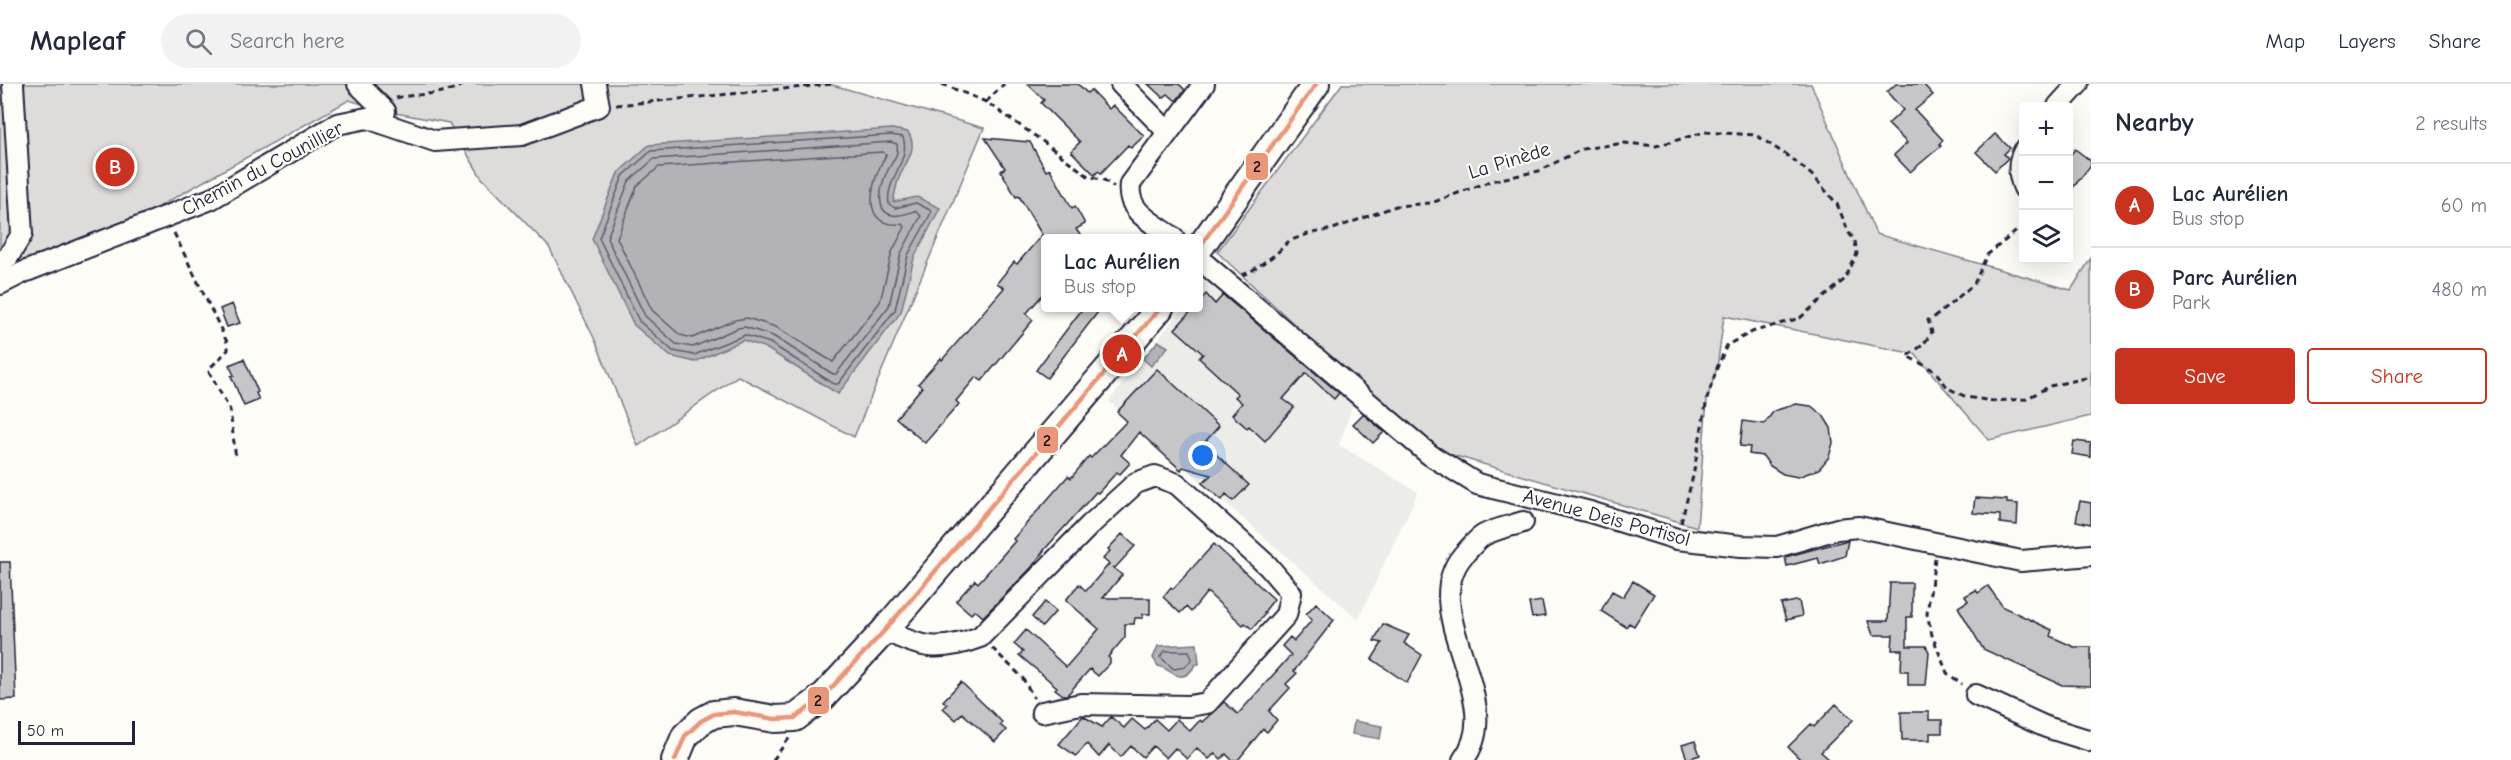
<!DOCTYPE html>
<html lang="en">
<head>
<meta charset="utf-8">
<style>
  body { margin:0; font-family:"Comic Neue",sans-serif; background:#f2f2f3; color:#1f2937 }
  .controls { position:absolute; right:18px; top:18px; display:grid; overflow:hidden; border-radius:6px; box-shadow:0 6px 24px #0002 }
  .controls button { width:54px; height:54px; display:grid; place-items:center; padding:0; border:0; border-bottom:2px solid #e0e1e3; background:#fff; color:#1f2937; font:30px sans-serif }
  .scale { position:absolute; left:18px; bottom:15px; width:117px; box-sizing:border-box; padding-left:6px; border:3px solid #22223b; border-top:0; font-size:16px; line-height:21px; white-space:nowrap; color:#22223b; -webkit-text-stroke:4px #fdfcf7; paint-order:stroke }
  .you { position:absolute; left:1203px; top:372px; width:21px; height:21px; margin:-15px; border:4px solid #fff; border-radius:50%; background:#1a73e8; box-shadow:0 0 0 9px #1a73e833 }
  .badge { display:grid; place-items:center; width:39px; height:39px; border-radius:50%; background:#c8321e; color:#fff; font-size:20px; font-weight:700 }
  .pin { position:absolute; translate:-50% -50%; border:3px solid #fff; box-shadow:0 2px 6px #0006 }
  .popup { position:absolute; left:1041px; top:150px; width:162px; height:78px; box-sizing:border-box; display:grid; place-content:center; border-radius:6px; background:#fff; filter:drop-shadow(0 2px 4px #0005); font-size:20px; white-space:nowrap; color:#747a83 }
  .popup b { font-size:22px; color:#1f2937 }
  .popup::after { content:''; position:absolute; left:50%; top:100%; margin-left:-12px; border:12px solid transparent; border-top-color:#fff }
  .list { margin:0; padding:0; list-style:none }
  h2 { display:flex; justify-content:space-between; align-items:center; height:78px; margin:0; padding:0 24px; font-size:26px }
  h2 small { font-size:20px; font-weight:400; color:#747a83 }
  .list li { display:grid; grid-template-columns:39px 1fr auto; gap:18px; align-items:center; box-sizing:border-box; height:84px; padding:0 24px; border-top:2px solid #e0e1e3 }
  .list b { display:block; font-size:22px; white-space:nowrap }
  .list p { margin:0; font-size:20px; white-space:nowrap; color:#747a83 }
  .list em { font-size:20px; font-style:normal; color:#747a83 }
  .actions { display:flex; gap:12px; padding:18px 24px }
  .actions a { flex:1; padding:14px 0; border:2px solid #c8321e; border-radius:6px; text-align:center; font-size:21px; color:#c8321e }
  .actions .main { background:#c8321e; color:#fff }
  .icon { flex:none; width:33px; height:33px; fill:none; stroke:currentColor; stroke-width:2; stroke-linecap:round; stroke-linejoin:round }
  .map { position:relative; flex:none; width:2091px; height:676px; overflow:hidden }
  header { display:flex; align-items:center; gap:36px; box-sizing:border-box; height:84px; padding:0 30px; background:#fff; border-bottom:2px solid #e0e1e3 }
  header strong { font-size:28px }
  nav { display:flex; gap:33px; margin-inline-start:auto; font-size:21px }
  .search { width:420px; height:54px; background:#f2f2f3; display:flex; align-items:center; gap:15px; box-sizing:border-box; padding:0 21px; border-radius:33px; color:#747a83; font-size:22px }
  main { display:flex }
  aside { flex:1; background:#fff }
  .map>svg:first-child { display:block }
  .built { fill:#ecece9 }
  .green { fill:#dddcdb; stroke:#807f8b; stroke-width:1.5 }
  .water { fill:#b2b2b7; stroke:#787885; stroke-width:1.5 }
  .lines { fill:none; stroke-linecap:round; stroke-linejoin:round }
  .shore { stroke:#5c5c6d; stroke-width:1.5 }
  .building { fill:#c6c6c8; stroke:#22223b; stroke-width:1.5 }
  .minor-casing { stroke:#22223b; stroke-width:24 }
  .major-casing { stroke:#22223b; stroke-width:30 }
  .path { stroke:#22223b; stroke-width:3; stroke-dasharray:6 4.5; stroke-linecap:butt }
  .minor { stroke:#fdfcf7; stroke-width:20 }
  .major { stroke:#fdfcf7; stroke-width:26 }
  .bus-1-casing { stroke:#fdfcf7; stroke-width:9 }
  .bus-1 { stroke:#e9967a; stroke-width:4.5 }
  .labels { text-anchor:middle; stroke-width:4.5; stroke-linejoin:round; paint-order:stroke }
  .street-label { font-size:20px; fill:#22223b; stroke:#fdfcf7 }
  .line-badge { stroke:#fdfcf7; stroke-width:2 }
  .pale-badge-label { font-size:16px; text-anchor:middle; font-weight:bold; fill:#111 }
</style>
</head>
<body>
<header>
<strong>Mapleaf</strong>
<div class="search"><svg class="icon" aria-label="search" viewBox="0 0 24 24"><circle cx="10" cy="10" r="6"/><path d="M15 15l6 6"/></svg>Search here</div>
<nav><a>Map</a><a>Layers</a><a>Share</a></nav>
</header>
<main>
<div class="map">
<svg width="2091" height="676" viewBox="0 0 2091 676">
  <rect width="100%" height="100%" fill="#fdfcf7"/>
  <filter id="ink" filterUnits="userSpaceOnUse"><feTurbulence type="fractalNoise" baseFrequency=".0167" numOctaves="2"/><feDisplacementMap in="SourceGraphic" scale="12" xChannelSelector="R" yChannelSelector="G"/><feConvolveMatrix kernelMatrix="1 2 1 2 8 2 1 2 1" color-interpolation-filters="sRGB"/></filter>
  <g filter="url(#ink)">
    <path class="built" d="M1209,192L1354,317L1339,361L1418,408L1358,535L1109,317L1183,224H1198L1199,205Z"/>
    <path class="green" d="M0,0H829L984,44L854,353L738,292L638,362L595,256L549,163L481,93L449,39L385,27L349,16L151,127L13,183L0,192Z
      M1342,0H1811L1876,150L2071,206L2091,174V332L1989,356L1915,270L1724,232L1717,284L1707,315L1697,443L1439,367L1312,257L1217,168Z"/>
    <path class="water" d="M892,45L908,48C919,65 905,79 899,94C896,101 895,110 893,118L917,113L940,124L914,174L901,228L838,310L766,264L743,256L695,278L670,272L634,241L592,155L618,89L649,61Z
      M1158,257L1168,263L1151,282L1143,275Z
      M1197,560L1199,580H1196C1181,605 1171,584 1158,582L1153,574L1158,562Z
      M1354,637L1382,642L1380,655L1352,650Z"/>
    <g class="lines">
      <path class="shore" d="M891,51L903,53C911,77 885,95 889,120L895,124L916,119L930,126L931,129L908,171L895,226L838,300H834L770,259L745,251L694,271L673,267L639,237L599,154L623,92L651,67Z
        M891,58L897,60C899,71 893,76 888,86C882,97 873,127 892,131C899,133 908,129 915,127L921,132L901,169L889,222L836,290H833L773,252L745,243L738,244L693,263L676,260L645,232L607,154L629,97L654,75Z
        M883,68L886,71C872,94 857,145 902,140L905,143L892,168L880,218L833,278L776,243L747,234L735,236L692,254L680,251L652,226L617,154L637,102L659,83Z
        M1165,567H1189L1192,575L1185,583L1174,585L1160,573Z"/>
    </g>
    <path class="building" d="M1028,0H1078L1087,9L1091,6L1109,25L1113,21L1144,52L1131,64L1128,61L1101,89L1098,87L1095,91L1071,67L1080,58L1041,19L1044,16Z
      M1148,0H1179L1185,6L1176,17L1168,10L1163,14Z
      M1896,0H1923L1933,11L1915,26L1943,56L1939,60L1941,62L1910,88L1894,71L1907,59L1888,40L1903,26L1887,8Z
      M1995,50L2010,64L2004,70L2008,74L1995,87L1976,68Z
      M985,54L1030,58L1046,87L1050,85L1072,124L1075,122L1085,140L1076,145L1082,154H1046V207L1026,230L1033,236L982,297L976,293L956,317L959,320L925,359L896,334L922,303L918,300L941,274L942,276L1004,204L997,199L1014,178L1017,180L1042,151L1019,112L1016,113L1001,87L1005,84Z
      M2075,65L2091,77V81L2068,110V74Z
      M1206,210L1215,220L1223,211L1339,309L1334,315L1306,289L1283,315L1294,323L1265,357L1249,342L1247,344L1232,331L1242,319L1235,313L1238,310L1199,274L1203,270L1175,245L1194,224H1198V219Z
      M232,220L240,239L227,243L220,225Z
      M1083,224H1101L1047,294L1036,286Z
      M244,275L258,308L256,309L259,316L244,322L231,292L234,291L229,281Z
      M1157,285L1219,342L1204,359L1249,401L1233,417L1226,410L1222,416L1202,399L1211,391L1183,383L1181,386L1139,348L1121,371L1130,379L1120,390L1117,388L1098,409L1096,408L1045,465L1032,483L983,533L975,526L971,530L956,517L975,496L978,499L987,489L1015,457L1013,455L1068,392L1071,394L1089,372L1091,374L1127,337L1117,328Z
      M1796,320L1811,322L1823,331L1831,344L1833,359L1829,373L1819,385L1798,393L1783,390L1770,382L1763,372L1749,370L1750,363L1740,362L1743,337L1764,340L1774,327Z
      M1363,330L1384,348L1373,359L1353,340Z
      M2074,357L2091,359V373L2072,370Z
      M1975,414L2007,416V419L2018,420L2017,441L2000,439V431L1973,429Z
      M2080,417L2091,419V440L2076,437Z
      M1122,450L1135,462L1115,484L1112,483L1122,491L1103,514H1150V530H1143V534H1135L1134,540H1125V553L1108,573L1110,575V579L1098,592L1090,585L1067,611H1063L1055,605L1057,603L1019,571L1023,568L1014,560L1026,546L1066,583L1099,545L1066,516L1079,500L1086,507L1109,480L1103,475L1110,467L1108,465Z
      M1848,456L1845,472L1820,480L1818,474L1787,482L1785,473Z
      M1214,460L1274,515L1264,528L1265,530L1252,545L1245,539L1243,541L1207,508L1191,528L1186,523L1180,529L1163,513L1171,503L1173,505Z
      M0,478H10L16,615L0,616Z
      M1633,497L1654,510L1634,542L1629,539L1626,543L1601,527L1612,507L1623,513Z
      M1890,499H1912V533H1907V562H1926L1929,568L1926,601H1908V587H1901L1902,566H1892L1893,551H1873L1868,537H1888Z
      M1988,502L2003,523L2052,546L2050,552L2074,563H2091V602L2062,601L1983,565L1958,523L1968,517L1965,512L1976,506L1978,509Z
      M1542,517L1545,532L1532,534L1529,519Z
      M1796,517H1799L1802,532L1786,536L1781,520Z
      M1045,518L1056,527L1042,543L1032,533Z
      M1316,519L1334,536L1294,587L1297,589L1286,600L1290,604L1269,627L1277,636L1267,648L1263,645L1238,676H1232L1226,670L1221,675L1215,669L1209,675L1197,664L1187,675L1175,664L1166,674L1153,662L1143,673L1131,662L1121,673L1109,661L1099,673L1087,660L1076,672L1059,660L1083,632L1102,643L1111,633L1124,644L1132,635L1145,646L1155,635L1167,646L1177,635L1190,647L1200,636L1202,638L1224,618L1238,630L1291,571L1282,562L1290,553L1294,557L1312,536L1306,530Z
      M1383,540L1409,551L1404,559L1422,571L1407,599L1372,575L1382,559L1374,557Z
      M961,598L1002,638L1000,641L1006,646L995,658L962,629L956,636L943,624L947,620L943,617Z
      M1836,620L1853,636L1821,668L1830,676H1801L1788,663L1811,640L1814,643Z
      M1901,628H1929V636H1942V649H1930V656H1902Z
      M1695,657L1700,671L1687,675L1682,661Z"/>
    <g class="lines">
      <defs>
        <path id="minor" d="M358,0L385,27L382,39
          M1121,0L1167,47
          M2058,22L2078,0
          M2024,67C2017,79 2019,92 2024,104
          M1174,154C1154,139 1126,129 1130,100L1204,0
          M1198,174L1430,371L1477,400L1590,428L1677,455L1741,462L1777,463L1837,445L1859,443L2021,477L2091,471
          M0,179L8,173L22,150L13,0
          M0,200L24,188L211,115L337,40L367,34L435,57L522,51L599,22L595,0
          M885,546C922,565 940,568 980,553L1090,441L1136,399L1155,392L1177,400L1268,482L1291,509L1286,531L1207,619L1189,622L1081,620L1042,628
          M1976,611L2046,643L2091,657
          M1463,676C1511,616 1410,523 1467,467C1472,462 1478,454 1484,451C1495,445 1511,442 1523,438"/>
        <path id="major" d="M1198,166L1316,0
          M675,676L685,652L701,637L714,630L734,628L775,635L795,634L822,614L885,546L1160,224"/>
      </defs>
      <use href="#minor" class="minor-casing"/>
      <use href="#major" class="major-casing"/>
      <path class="path" d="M942,0L986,18L1041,56L1088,92L1104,96L1114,103
        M396,14C419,9 444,12 465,0
        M986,18L1004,0
        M616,21L834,0
        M2024,141L1987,171L1974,200L1936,232L1928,236L1932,248L1923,261L1907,272L1935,287L1948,304L1966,313L1993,317L2026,315L2050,302L2091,293
        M174,149L228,260V266L212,282L209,288L230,326L236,375
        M1242,191L1250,188L1276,170L1289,157L1308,150L1333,145L1396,122L1431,119L1491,97L1539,87L1582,65L1625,59L1656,62L1705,48L1756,51L1794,76L1814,93L1837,120L1849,149L1855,157L1857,170L1845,195L1800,234L1752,248L1727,261L1717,284L1707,315L1693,392L1681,439
        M1935,474L1927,530L1932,551L1947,589L1962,600
        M992,564L1022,593L1034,614
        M773,676L790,653"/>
      <use href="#minor" class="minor"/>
      <use href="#major" class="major"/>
      <defs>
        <path id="bus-1" d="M1198,165L1316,0
          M675,676L685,652L701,637L714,630L734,628L775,635L795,634L822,614L885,546L1160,224"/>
      </defs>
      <use href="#bus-1" class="bus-1-casing"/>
      <use href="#bus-1" class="bus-1"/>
    </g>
  </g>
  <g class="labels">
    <g class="street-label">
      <text transform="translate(1509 76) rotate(-17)" y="7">La Pinède</text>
      <text transform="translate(262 84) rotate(-28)" y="7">Chemin du Counillier</text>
      <text transform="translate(1607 433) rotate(15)" y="7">Avenue Deis Portisol</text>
    </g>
  </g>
  <g class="line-badge">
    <rect x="1245" y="68" width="24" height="29" rx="6" fill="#e9967a"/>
    <rect x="1036" y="342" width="23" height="28" rx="6" fill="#e9967a"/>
    <rect x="807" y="602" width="23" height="29" rx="6" fill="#e9967a"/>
  </g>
  <g class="pale-badge-label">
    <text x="1257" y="88">2</text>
    <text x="1047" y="362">2</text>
    <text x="818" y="622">2</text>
  </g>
</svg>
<div class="controls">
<button>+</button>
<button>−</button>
<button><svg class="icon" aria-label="layers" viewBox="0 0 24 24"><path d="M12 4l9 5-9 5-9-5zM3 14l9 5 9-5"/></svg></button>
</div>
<div class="scale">50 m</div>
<div class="you"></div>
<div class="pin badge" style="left:1122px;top:270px">A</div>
<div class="popup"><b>Lac Aurélien</b>Bus stop</div>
<div class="pin badge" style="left:115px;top:83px">B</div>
</div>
<aside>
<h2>Nearby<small>2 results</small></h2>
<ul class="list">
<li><span class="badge">A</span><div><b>Lac Aurélien</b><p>Bus stop</p></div><em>60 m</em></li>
<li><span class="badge">B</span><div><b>Parc Aurélien</b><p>Park</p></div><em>480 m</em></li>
</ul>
<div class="actions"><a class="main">Save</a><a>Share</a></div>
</aside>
</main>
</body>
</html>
